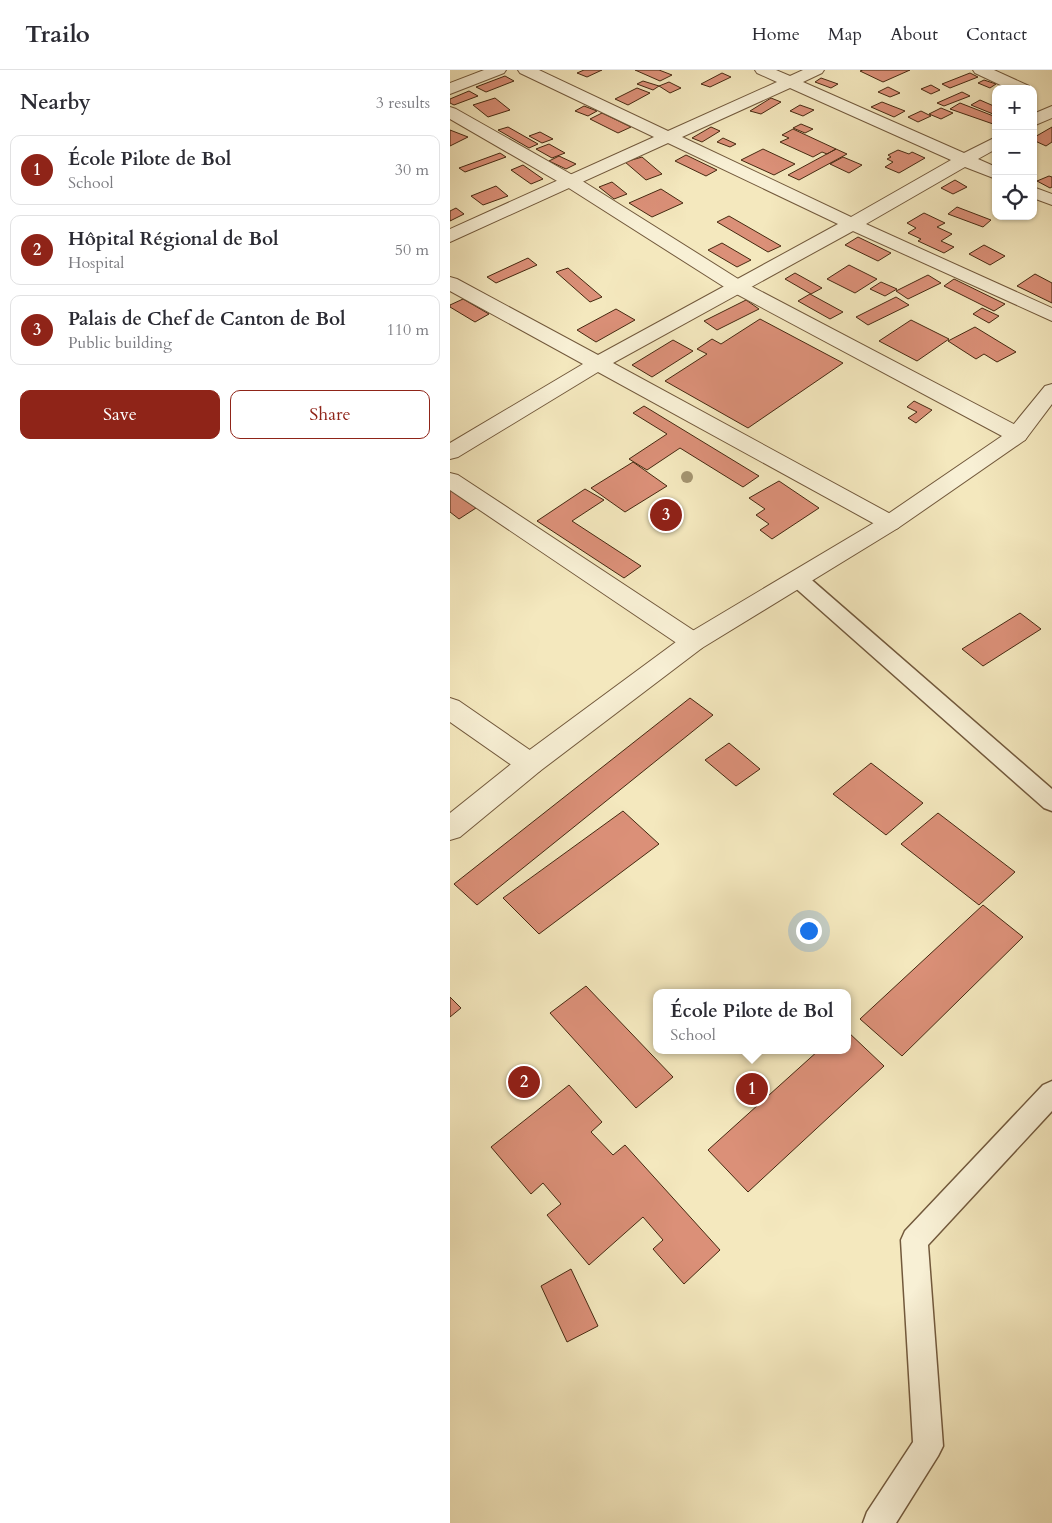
<!DOCTYPE html>
<html lang="en">
<head>
<meta charset="utf-8">
<style>
  body { margin:0; font-family:Cardo,serif; background:#f7f7f7; color:#2b2b33 }
  .controls { position:absolute; right:15px; top:15px; display:grid; overflow:hidden; border-radius:10px; box-shadow:0 1px 4px #0004 }
  .controls button { width:45px; height:45px; display:grid; place-items:center; padding:0; border:0; border-bottom:1px solid #e1e1e2; background:#fff; color:#2b2b33; font:25px sans-serif }
  .you { position:absolute; left:358px; top:860px; width:18px; height:18px; margin:-12px; border:4px solid #fff; border-radius:50%; background:#1a73e8; box-shadow:0 0 0 8px #1a73e833 }
  .badge { display:grid; place-items:center; width:32px; height:32px; border-radius:50%; background:#8f2418; color:#fff; font-size:16px; font-weight:700 }
  .pin { position:absolute; translate:-50% -50%; border:2px solid #fff; box-shadow:0 1px 5px #0006 }
  .popup { position:absolute; left:203px; top:919px; width:198px; height:65px; box-sizing:border-box; display:grid; place-content:center; border-radius:10px; background:#fff; filter:drop-shadow(0 1px 4px #0005); font-size:16px; white-space:nowrap; color:#7c7c81 }
  .popup b { font-size:19px; color:#2b2b33 }
  .popup::after { content:''; position:absolute; left:50%; top:100%; margin-left:-10px; border:10px solid transparent; border-top-color:#fff }
  .list { margin:0; padding:0; list-style:none }
  h2 { display:flex; justify-content:space-between; align-items:center; height:65px; margin:0; padding:0 20px; font-size:21px }
  h2 small { font-size:16px; font-weight:400; color:#7c7c81 }
  .list li { display:grid; grid-template-columns:32px 1fr auto; gap:15px; align-items:center; box-sizing:border-box; height:70px; margin:0 10px 10px; padding:0 10px; border:1px solid #e1e1e2; border-radius:10px }
  .list b { display:block; font-size:19px; white-space:nowrap }
  .list p { margin:0; font-size:16px; white-space:nowrap; color:#7c7c81 }
  .list em { font-size:16px; font-style:normal; color:#7c7c81 }
  .actions { display:flex; gap:10px; padding:15px 20px }
  .actions a { flex:1; padding:11px 0; border:1px solid #8f2418; border-radius:10px; text-align:center; font-size:18px; color:#8f2418 }
  .actions .main { background:#8f2418; color:#fff }
  .icon { flex:none; width:28px; height:28px; fill:none; stroke:currentColor; stroke-width:2; stroke-linecap:round; stroke-linejoin:round }
  .map { position:relative; flex:none; width:602px; height:1453px; overflow:hidden }
  header { display:flex; align-items:center; gap:30px; box-sizing:border-box; height:70px; padding:0 25px; background:#fff; border-bottom:1px solid #e1e1e2 }
  header strong { font-size:24px }
  nav { display:flex; gap:28px; margin-inline-start:auto; font-size:18px }
  main { display:flex }
  aside { flex:1; background:#fff }
  .map>svg:first-child { display:block }
  .building { fill:#db9078; stroke:#462911 }
  .lines { fill:none; stroke-linecap:round; stroke-linejoin:round }
  .service-casing { stroke:#72593c; stroke-width:3 }
  .minor-casing { stroke:#72593c; stroke-width:2 }
  .tertiary-casing { stroke:#72593c; stroke-width:2 }
  .service { fill:#f8f0d5; fill-rule:evenodd }
  .minor { fill:#f8f0d5; fill-rule:evenodd }
  .tertiary { fill:#f8f0d5; fill-rule:evenodd }
  .tree { fill:#a49470 }
</style>
</head>
<body>
<header>
<strong>Trailo</strong>
<nav><a>Home</a><a>Map</a><a>About</a><a>Contact</a></nav>
</header>
<main>
<aside>
<h2>Nearby<small>3 results</small></h2>
<ul class="list">
<li><span class="badge">1</span><div><b>École Pilote de Bol</b><p>School</p></div><em>30 m</em></li>
<li><span class="badge">2</span><div><b>Hôpital Régional de Bol</b><p>Hospital</p></div><em>50 m</em></li>
<li><span class="badge">3</span><div><b>Palais de Chef de Canton de Bol</b><p>Public building</p></div><em>110 m</em></li>
</ul>
<div class="actions"><a class="main">Save</a><a>Share</a></div>
</aside>
<div class="map">
<svg width="602" height="1453" viewBox="0 0 602 1453">
  <rect width="100%" height="100%" fill="#f4e8be"/>
  <filter id="stains"><feTurbulence type="fractalNoise" baseFrequency=".004" numOctaves="4"/><feColorMatrix values="0 0 0 0 .2 0 0 0 0 .09 0 0 0 0 .02 0 0 0 .5 -.17"/></filter>
  <radialGradient id="worn" r=".72"><stop offset=".6" stop-color="#630" stop-opacity="0"/><stop offset="1" stop-color="#630" stop-opacity=".3"/></radialGradient>
  <path class="building" d="M134,0H152L137,7L127,3Z
    M185,0H209L222,5L210,11Z
    M413,0H460L433,12L410,1Z
    M272,3L281,7L260,17L251,14Z
    M520,3L528,7L500,18L492,14Z
    M55,6L64,11L36,22L26,17Z
    M371,8L388,14L381,18L365,12Z
    M534,10L546,14L540,18L528,13Z
    M193,11L209,16L203,20L187,14Z
    M219,12L231,18L220,23L209,16Z
    M481,15L490,20L481,24L471,19Z
    M438,17L450,23L440,27L428,22Z
    M187,18L200,23L178,35L165,29Z
    M19,21L28,26L4,35L0,33V29Z
    M512,22L520,26L494,36L487,33Z
    M45,28L60,40L38,47L23,35Z
    M321,28L331,32L311,44L300,41Z
    M530,30L546,37V43L543,44L521,35Z
    M432,32L455,41L444,47L421,37Z
    M510,33L546,47V55L500,39Z
    M350,35L364,40L353,46L340,41Z
    M134,36L147,41L138,46L125,41Z
    M491,38L503,43L491,49L479,44Z
    M471,41L481,46L468,52L458,47Z
    M152,43L181,57L168,63L140,49Z
    M351,54L363,59L355,63L343,58Z
    M58,57L88,74L79,78L48,60Z
    M261,57L270,61L252,72L242,68Z
    M602,57V72L596,76L583,70V68Z
    M343,59L386,79L377,84L372,82L363,87L330,72L339,68L332,65Z
    M0,60L18,67L0,76Z
    M90,62L103,69L92,73L79,66Z
    M273,68L286,74L280,77L267,72Z
    M99,74L115,83L102,88L86,79Z
    M313,79L345,94L324,105L291,90Z
    M386,79L397,84L349,110L338,105Z
    M448,80L459,84L462,82L475,88L449,103L435,97L443,92L437,89L441,87L438,85Z
    M50,83L56,87L15,102L9,98Z
    M236,85L267,100L256,106L225,91Z
    M109,86L126,94L116,99L99,91Z
    M192,87L212,104L196,110L175,92Z
    M393,87L412,95L399,103L380,94Z
    M73,95L93,109L81,114L61,100Z
    M599,106L602,107V117L600,118L587,111Z
    M505,110L517,117L503,124L491,118Z
    M162,112L177,124L164,129L149,117Z
    M46,116L58,126L33,135L21,126Z
    M211,119L233,133L202,147L179,133Z
    M507,137L541,150L533,157L498,144Z
    M6,138L14,144L0,151V141Z
    M474,143L495,153L487,157L502,164L491,171L504,177L494,183L468,171L471,169L458,163L466,158L457,153Z
    M279,146L331,176L318,182L267,152Z
    M408,167L441,183L428,191L395,175Z
    M272,173L301,190L287,197L258,180Z
    M534,175L555,186L540,195L519,184Z
    M78,188L87,195L46,213L37,207Z
    M399,195L427,209L405,223L377,209Z
    M118,198L152,227L140,232L106,202Z
    M345,203L372,218L361,224L335,209Z
    M585,204L602,213V233L567,216Z
    M478,205L491,213L458,229L446,221Z
    M504,209L555,234L544,241L494,216Z
    M431,212L447,219L435,226L420,219Z
    M360,224L393,242L380,249L348,231Z
    M446,227L459,235L418,255L406,247Z
    M13,229L39,244L25,252L0,237V235Z
    M296,230L309,239L267,260L254,251Z
    M532,238L549,246L539,253L523,244Z
    M166,239L185,250L146,272L127,260Z
    M310,249L393,293L298,358L215,311L257,284L247,279L262,269L271,274Z
    M461,250L499,269L467,291L429,271Z
    M525,257L566,282L547,292L534,284L526,289L498,271Z
    M223,270L243,281L202,307L182,295Z
    M464,331L482,340L466,353L458,348L467,342L457,337Z
    M194,336L309,406L293,417L230,378L197,400L179,389L217,364L183,343Z
    M183,392L217,416L175,442L141,418Z
    M329,411L369,438L322,469L310,460L319,454L306,445L315,439L299,428Z
    M135,419L154,430L122,451L191,496L174,508L87,451Z
    M0,420L26,438L9,449L0,442Z
    M570,543L591,559L533,596L512,579Z
    M240,628L263,645L27,835L4,814Z
    M279,673L310,699L286,716L255,690Z
    M421,693L473,733L436,765L383,724Z
    M173,741L209,774L89,864L53,828Z
    M488,743L565,802L529,835L451,774Z
    M533,835L573,867L452,986L410,949Z
    M136,916L223,1007L186,1038L100,943Z
    M0,927L11,938L0,947Z
    M397,961L434,996L298,1122L258,1080L369,980H397Z
    M119,1015L152,1052L141,1062L163,1085L175,1075L270,1180L234,1214L203,1179L213,1170L193,1147L139,1195L97,1145L111,1134L93,1113L81,1124L41,1077Z
    M121,1199L148,1256L117,1272L91,1216Z"/>
  <g class="lines">
    <defs>
      <path id="service" d="M349,504L356,505L602,719V741L594,738L342,515L340,510L342,505Z
        M602,1011V1041L478,1175L493,1376L488,1386L446,1453H413L417,1442L463,1372L451,1170L455,1161L593,1015Z"/>
      <path id="minor" d="M34,0H56L54,3L0,24V13Z
        M68,0H89L218,61L327,12L307,3L305,0H326L340,6L353,0H374L372,3L353,12L514,83L546,67V79L528,89L546,97V109L515,97L416,154L602,238V251L403,161L163,293L448,448L452,453L448,458L440,461L432,458L148,302L8,387L0,389V373L133,294L0,221V207L7,209L148,285L388,154L218,73L0,172V159L204,67L70,3ZM340,18L501,90L401,147L232,67Z
        M523,0H544L579,16L581,19H559L525,3Z
        M602,36V48L583,56V44Z
        M583,117L602,124V135L583,128Z
        M602,314V334L575,370L567,372L559,370L556,365L559,360L595,316Z
        M0,403L8,405L252,566L255,572L252,578L243,581L234,578L0,420Z
        M0,628L9,631L90,687L93,694L90,701L80,705L70,701L0,652Z"/>
      <path id="tertiary" d="M0,37L6,39L126,107L293,212L575,360L578,365L575,370L448,458L252,578L90,701L10,767L0,770V743L70,687L234,566L432,448L552,366L279,220L114,115L0,49Z"/>
    </defs>
    <use href="#service" class="service-casing"/>
    <use href="#minor" class="minor-casing"/>
    <use href="#tertiary" class="tertiary-casing"/>
    <use href="#service" class="service"/>
    <use href="#minor" class="minor"/>
    <use href="#tertiary" class="tertiary"/>
  </g>
  <circle class="tree" cx="237" cy="407" r="6"/>
  <rect width="100%" height="100%" filter="url(#stains)"/>
  <rect width="100%" height="100%" fill="url(#worn)"/>
</svg>
<div class="controls">
<button>+</button>
<button>−</button>
<button><svg class="icon" aria-label="locate" viewBox="0 0 24 24"><circle cx="12" cy="12" r="6"/><path d="M12 2v4M12 18v4M2 12h4M18 12h4"/></svg></button>
</div>
<div class="you"></div>
<div class="pin badge" style="left:302px;top:1019px">1</div>
<div class="popup"><b>École Pilote de Bol</b>School</div>
<div class="pin badge" style="left:74px;top:1012px">2</div>
<div class="pin badge" style="left:216px;top:445px">3</div>
</div>
</main>
</body>
</html>
